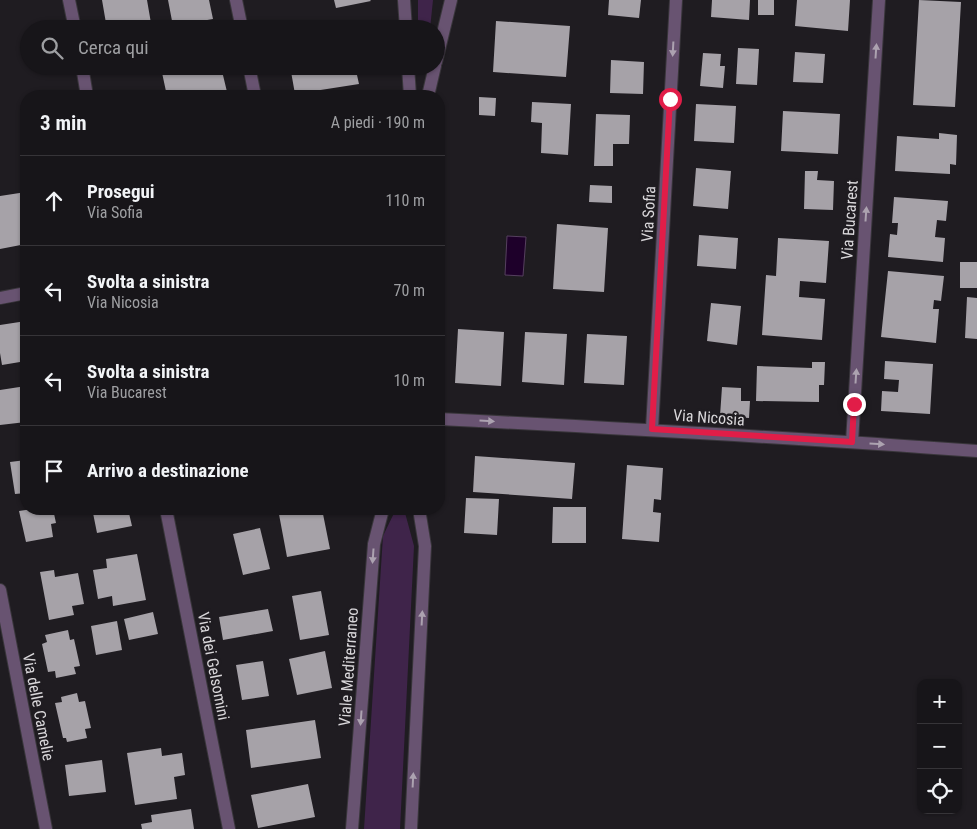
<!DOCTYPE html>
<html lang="it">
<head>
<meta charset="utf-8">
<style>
  body { margin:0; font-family:"Roboto Condensed",sans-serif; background:#242226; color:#f1f3f6 }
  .controls { position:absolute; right:15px; bottom:15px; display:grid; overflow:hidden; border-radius:10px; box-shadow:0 1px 4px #0004 }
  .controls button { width:45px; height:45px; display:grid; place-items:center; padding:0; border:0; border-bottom:1px solid #363438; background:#171519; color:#f1f3f6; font:25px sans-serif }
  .stop { position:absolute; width:15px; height:15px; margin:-11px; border:4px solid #e11d48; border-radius:50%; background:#fff }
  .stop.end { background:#e11d48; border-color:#fff; box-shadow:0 1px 5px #0008 }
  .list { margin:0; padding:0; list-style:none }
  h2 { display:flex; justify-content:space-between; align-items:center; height:65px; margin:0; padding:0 20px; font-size:21px }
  h2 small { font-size:16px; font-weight:400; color:#9e9fa2 }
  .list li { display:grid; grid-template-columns:32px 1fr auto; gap:15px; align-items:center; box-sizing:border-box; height:90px; padding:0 20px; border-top:1px solid #363438 }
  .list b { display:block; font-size:19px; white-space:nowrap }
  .list p { margin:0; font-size:16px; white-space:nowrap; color:#9e9fa2 }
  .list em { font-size:16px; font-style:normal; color:#9e9fa2 }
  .icon { flex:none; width:28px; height:28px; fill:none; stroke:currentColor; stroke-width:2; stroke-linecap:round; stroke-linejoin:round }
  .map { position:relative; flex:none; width:977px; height:829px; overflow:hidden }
  .search { position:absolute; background:#171519; box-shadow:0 1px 4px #0004; left:20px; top:20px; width:425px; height:55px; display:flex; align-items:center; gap:12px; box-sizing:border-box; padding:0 18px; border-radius:28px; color:#9e9fa2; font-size:19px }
  .panel { position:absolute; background:#171519; box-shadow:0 1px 4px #0004; left:20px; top:90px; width:425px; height:425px; border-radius:20px }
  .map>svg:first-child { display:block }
  .green { fill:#3f244a }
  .water { fill:#1e002a; stroke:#56405f }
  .building { fill:#a6a2a8 }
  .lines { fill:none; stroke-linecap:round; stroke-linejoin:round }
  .street-casing { stroke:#39363b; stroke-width:14 }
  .street { stroke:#685371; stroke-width:12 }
  .oneway { fill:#aca2b0 }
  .route { stroke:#e11d48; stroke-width:6 }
  .labels { text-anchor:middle; stroke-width:5; stroke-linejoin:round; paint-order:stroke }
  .street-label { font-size:16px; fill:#d9d7da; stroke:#1f1c21 }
</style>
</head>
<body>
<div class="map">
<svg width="977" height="829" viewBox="0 0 977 829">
  <rect width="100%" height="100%" fill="#1f1c21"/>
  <path class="green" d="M418,0H433L430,29H418Z
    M396,509H404L414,546L400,829H364L383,536Z"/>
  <path class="water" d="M507,236L526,237L523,276L505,275Z"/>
  <path class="building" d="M102,0H147L152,29H107Z
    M168,0H209L213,19L173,26Z
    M334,0H370L371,1L336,8Z
    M609,0H641L639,18L608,15Z
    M712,0H750L749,20L711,17Z
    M758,0H774V15H758Z
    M797,0H850L848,31L795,26Z
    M919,0L961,2L955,107L913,105Z
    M496,21L570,26L566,77L493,72Z
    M738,48L759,49L757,85L736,84Z
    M795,52L825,54L823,83L793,82Z
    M703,53L721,54L720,66H725L723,88L700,86Z
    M611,60L644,62L643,94L610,93Z
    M168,66H204L206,74L222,71L228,96H167L161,68Z
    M290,66H355L359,84L295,94Z
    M479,97L496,98L495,116L479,115Z
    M532,102L571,104L568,155L541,153L542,123L531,122Z
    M696,104L736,106L734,143L694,141Z
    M783,111L840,114L838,154L781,151Z
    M596,114L630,115L629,144H613V166H594Z
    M939,133L957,135L956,165L950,164V174L895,171L897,136L939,139Z
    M696,168L731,171L728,209L693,206Z
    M805,171H818L817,180L834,181L833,210L804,209Z
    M590,185L612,186V203L589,202Z
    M26,192V244L0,249V196Z
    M894,197L948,201L946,221L937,220L935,237L945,238L943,262L888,257L890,234L897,235L898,223H892Z
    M557,224L608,228L604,292L553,289Z
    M699,235L738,238L736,269L697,266Z
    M778,238L829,241L826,283L800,281L799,297L825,299L822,340L762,335L766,275L776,276Z
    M960,262H977V288H960Z
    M888,271L944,276L941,301L934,300L933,309H939L936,343L881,337Z
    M967,297L977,298V339L965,338Z
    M711,303L741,306L737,345L707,341Z
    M26,321V361L2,365L0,353V325Z
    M458,329L504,332L501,386L455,383Z
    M525,332L567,334L564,385L522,382Z
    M587,334L627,336L624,385L584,383Z
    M885,361L933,364L930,414L881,411L882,391L898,392L899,380L884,379Z
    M812,362H825L824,385H819V402L756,401L757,366L812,368Z
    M26,386V422L0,425V390Z
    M722,387L741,388V401H750L749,418L720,416Z
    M475,456L575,463L572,499L473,492Z
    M26,460V493L15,494L10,462Z
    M627,465L663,468L661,500L654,499L653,512L661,513L659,542L622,539Z
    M466,498L499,499L497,535L464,533Z
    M553,507H586V543H552Z
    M32,509H53L56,523L51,524L53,537L26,542L19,511Z
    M103,509H128L132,526L97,533L93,513L103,511Z
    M278,509H322L330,549L287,557Z
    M260,528L270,569L243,575L233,534Z
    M137,554L146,600L113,606L112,596L98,599L93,570L107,568L106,559Z
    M54,570L55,577L78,573L84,604L72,606L74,615L49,620L40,572Z
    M321,591L329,635L300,640L292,596Z
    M268,609L273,631L223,640L219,617Z
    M153,612L158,634L129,640L124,619Z
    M117,621L122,650L96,655L91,626Z
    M68,630L70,640L74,639L80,666L74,667L76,674L56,678L55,671L48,672L42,644L47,642L45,635Z
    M325,651L332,688L297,695L289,659Z
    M263,661L269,696L242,700L236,665Z
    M77,693L79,702L85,701L91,728L85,729L87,738L67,742L66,738H63L55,703L62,702L61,697Z
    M315,720L321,758L251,768L246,730Z
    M161,748L162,756L182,753L185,775L174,777L177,799L135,805L127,753Z
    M102,760L106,792L69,796L65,765Z
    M308,784L315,817L258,828L251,795Z
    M191,809L194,829H142L141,824L152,822L151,815Z"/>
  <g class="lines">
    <defs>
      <path id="street" d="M69,0L75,29
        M236,0L242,29
        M404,0L406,29
        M436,62L451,0
        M82,66L87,96
        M249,66L255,96
        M408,66L410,96
        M428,96L435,66
        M0,298L26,293
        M439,419C618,428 798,438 977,451
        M652,429L676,0
        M852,442L879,0
        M166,509L229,829
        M0,590L46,829
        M352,829L374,544L383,509
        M411,829L425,546L419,509"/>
    </defs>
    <use href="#street" class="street-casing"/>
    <use href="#street" class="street"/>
  </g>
  <defs><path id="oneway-solid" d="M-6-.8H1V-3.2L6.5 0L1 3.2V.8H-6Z" transform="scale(1.25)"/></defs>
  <g class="oneway">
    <use href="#oneway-solid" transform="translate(673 49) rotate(93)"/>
    <use href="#oneway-solid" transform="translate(876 51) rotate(-86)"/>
    <use href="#oneway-solid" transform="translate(866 214) rotate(-86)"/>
    <use href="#oneway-solid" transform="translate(856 376) rotate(-86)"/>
    <use href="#oneway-solid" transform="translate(487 421) rotate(3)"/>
    <use href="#oneway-solid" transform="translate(877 444) rotate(4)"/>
    <use href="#oneway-solid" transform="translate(373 556) rotate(94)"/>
    <use href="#oneway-solid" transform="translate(422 618) rotate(-87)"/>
    <use href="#oneway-solid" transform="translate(361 718) rotate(94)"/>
    <use href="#oneway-solid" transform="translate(413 780) rotate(-87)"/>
  </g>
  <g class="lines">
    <path class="route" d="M670,99L652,429L852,442L854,404"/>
  </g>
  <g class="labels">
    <g class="street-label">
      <text transform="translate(648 214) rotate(-87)" y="6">Via Sofia</text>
      <text transform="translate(849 220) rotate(-86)" y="6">Via Bucarest</text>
      <text transform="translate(709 417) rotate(4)" y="6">Via Nicosia</text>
      <text transform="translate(214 666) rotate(79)" y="6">Via dei Gelsomini</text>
      <text transform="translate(348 667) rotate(-86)" y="6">Viale Mediterraneo</text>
      <text transform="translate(39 707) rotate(79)" y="6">Via delle Camelie</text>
    </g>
  </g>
</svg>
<div class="controls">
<button>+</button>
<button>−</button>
<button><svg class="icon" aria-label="locate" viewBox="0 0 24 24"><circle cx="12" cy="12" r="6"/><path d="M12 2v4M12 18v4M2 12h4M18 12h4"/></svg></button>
</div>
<div class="stop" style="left:670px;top:99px"></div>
<div class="stop end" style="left:854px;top:404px"></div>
<div class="search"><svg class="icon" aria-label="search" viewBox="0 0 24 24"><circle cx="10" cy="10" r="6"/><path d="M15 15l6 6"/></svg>Cerca qui</div>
<section class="panel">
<h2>3 min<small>A piedi · 190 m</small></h2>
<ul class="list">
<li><svg class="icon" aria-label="ahead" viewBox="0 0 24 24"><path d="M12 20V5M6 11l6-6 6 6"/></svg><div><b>Prosegui</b><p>Via Sofia</p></div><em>110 m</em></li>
<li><svg class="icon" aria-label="left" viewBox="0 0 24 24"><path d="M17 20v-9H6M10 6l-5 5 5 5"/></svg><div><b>Svolta a sinistra</b><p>Via Nicosia</p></div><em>70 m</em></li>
<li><svg class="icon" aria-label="left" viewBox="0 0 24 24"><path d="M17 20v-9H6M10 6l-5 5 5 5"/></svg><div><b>Svolta a sinistra</b><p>Via Bucarest</p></div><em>10 m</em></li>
<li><svg class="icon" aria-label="arrive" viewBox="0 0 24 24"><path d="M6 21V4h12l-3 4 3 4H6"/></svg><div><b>Arrivo a destinazione</b></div></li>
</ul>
</section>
</div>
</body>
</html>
